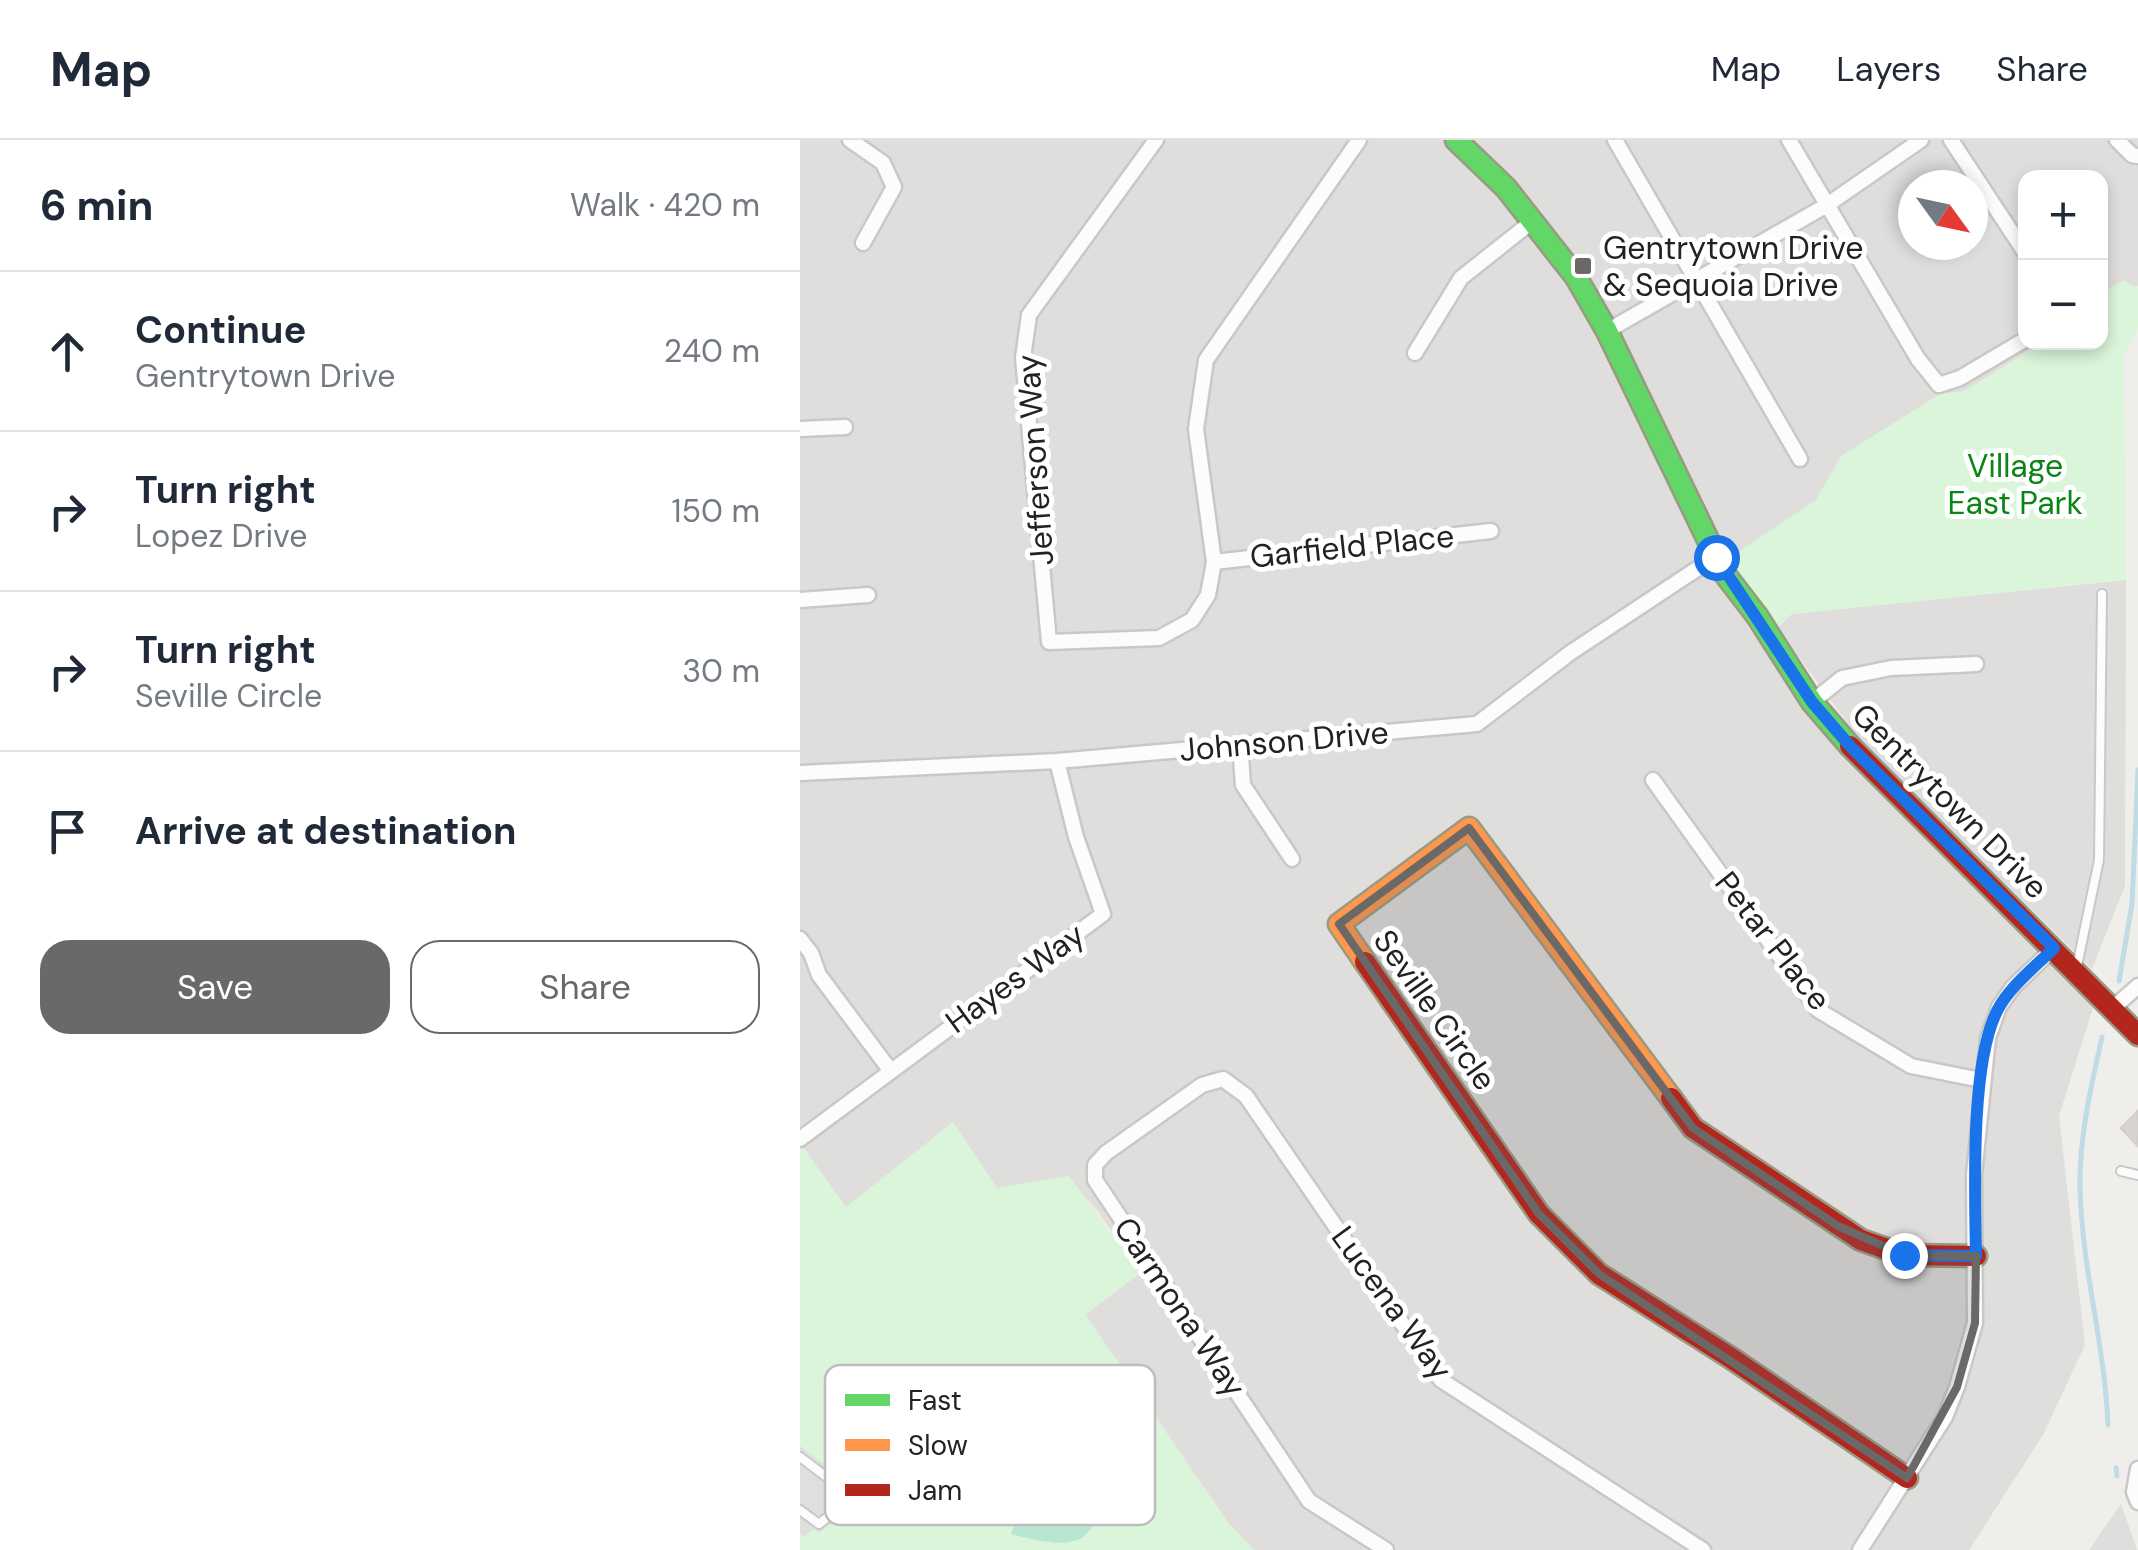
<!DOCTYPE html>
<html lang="en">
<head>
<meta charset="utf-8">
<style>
  body { margin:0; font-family:"DM Sans",sans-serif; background:#f2f2f3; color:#1f2937 }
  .controls { position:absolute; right:30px; top:30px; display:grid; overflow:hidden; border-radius:20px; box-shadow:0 5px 15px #0003 }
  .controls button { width:90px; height:90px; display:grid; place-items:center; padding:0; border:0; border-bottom:2px solid #e0e1e3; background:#fff; color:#1f2937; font:50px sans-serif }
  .compass { position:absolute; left:1098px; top:30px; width:90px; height:90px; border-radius:50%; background:#fff; box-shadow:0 5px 15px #0003; rotate:123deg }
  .stop { position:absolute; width:30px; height:30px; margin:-22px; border:8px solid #1a73e8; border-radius:50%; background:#fff }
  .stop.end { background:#1a73e8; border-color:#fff; box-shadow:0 2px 10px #0008 }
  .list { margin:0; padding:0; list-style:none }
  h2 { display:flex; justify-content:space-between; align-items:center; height:130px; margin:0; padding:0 40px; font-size:42px }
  h2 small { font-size:32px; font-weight:400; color:#747a83 }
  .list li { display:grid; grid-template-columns:65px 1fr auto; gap:30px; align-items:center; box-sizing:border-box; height:160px; padding:0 40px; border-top:2px solid #e0e1e3 }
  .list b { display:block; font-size:38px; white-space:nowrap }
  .list p { margin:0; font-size:32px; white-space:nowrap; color:#747a83 }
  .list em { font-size:32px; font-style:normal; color:#747a83 }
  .actions { display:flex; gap:20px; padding:30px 40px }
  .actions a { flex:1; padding:22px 0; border:2px solid #6a6968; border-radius:30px; text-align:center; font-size:35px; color:#6a6968 }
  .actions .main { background:#6a6968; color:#fff }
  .icon { flex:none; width:55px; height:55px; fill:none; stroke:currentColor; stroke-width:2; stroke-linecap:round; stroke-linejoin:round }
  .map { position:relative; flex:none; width:1338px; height:1410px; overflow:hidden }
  header { display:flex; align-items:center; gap:60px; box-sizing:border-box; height:140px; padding:0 50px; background:#fff; border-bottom:2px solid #e0e1e3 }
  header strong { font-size:48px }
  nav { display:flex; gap:55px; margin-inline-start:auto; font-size:35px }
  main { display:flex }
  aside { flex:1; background:#fff }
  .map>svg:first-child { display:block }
  .residential { fill:#dfdedc; fill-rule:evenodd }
  .park { fill:#daf5da }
  .pitch { fill:#b7e6d2 }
  .parking { fill:#e0dfde }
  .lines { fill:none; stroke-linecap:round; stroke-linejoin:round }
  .stream { stroke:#bfdbe3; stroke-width:5 }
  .building { fill:#d7d4d2; stroke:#d3d0cc; stroke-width:2.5 }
  .lane-casing { stroke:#c9c8c7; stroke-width:12 }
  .street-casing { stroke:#c9c8c7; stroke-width:19 }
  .fast-casing { stroke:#999a82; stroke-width:25 }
  .slow-casing { stroke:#999a82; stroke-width:25 }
  .jam-casing { stroke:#999a82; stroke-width:25 }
  .lane { stroke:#fdfcfc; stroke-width:8 }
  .street { stroke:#fdfcfc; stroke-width:14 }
  .fast { stroke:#63d668; stroke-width:20 }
  .slow { stroke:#ff974d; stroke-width:20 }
  .jam { stroke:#b3261e; stroke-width:20 }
  .route { stroke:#1a73e8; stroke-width:12 }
  .marked { fill:#6a6968; fill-opacity:0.2; stroke:#6a6968; stroke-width:8; stroke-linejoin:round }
  .poi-dot { fill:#6a6968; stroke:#fff; stroke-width:4 }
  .labels { text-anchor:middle; stroke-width:10; stroke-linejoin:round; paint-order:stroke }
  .poi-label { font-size:32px; fill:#222; stroke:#fff; text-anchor:start }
  .street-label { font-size:32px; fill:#222; stroke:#fff }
  .park-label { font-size:32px; fill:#0c8416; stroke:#fff }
  .key { fill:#fff; stroke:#bdbdbd; stroke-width:2.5 }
  .key-label { font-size:28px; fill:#222 }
</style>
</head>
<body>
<header>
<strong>Map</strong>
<nav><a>Map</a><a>Layers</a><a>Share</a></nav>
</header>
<main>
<aside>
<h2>6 min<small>Walk · 420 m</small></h2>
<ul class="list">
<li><svg class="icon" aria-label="ahead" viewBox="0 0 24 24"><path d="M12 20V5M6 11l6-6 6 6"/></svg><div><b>Continue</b><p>Gentrytown Drive</p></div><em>240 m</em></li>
<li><svg class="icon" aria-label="right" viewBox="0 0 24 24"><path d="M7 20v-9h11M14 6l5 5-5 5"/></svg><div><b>Turn right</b><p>Lopez Drive</p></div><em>150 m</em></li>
<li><svg class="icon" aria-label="right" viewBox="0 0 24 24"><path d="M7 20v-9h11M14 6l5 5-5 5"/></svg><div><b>Turn right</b><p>Seville Circle</p></div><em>30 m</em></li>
<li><svg class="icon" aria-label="arrive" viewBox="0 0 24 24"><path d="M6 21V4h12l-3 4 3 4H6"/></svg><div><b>Arrive at destination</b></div></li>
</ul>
<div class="actions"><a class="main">Save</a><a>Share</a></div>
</aside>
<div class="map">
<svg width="1338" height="1410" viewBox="0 0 1338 1410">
  <rect width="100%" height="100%" fill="#f0eeeb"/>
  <path class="residential" d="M0,0H1338V146L1301,172L1300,38H1226V202L1255,203L928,425L948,487L1047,617L1293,868L1259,976L1285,1205L1243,1295L1169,1410H454L429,1384L285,1174L340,1133L297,1070L274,1046L196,1048L153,983L46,1068L0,1003ZM1113,45H1173V105H1113Z
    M1326,440L1325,746L1292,829L1058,597L977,488L991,474Z
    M1321,1364L1337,1410H1289Z"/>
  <path class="park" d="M1323,140L1338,148V189L1324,215L1326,440L992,474L977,488L929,418L1016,360L1041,316L1140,254L1164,251L1241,203L1300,202L1301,154Z
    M153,982L197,1048L269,1036L340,1133L285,1175L429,1384L454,1410H0V1003L46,1067Z"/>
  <path class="pitch" d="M248,1330L300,1344C298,1410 273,1410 211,1394L231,1341Z"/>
  <path class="parking" d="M0,1306L61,1352V1362L19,1393L14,1389L4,1397L0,1394Z"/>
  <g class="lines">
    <path class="stream" d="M1319,841L1332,764L1338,630
      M1302,897C1291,947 1279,997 1280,1049C1282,1129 1305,1206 1308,1285
      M1316,1328L1317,1336"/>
  </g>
  <path class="building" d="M1338,971V1006L1321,988Z"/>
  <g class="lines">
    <defs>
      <path id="lane" d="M1277,826L1299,720L1302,454
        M1321,1031L1338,1035
        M0,1317L53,1357L19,1384L0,1370"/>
      <path id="street" d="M50,0L83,23L94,47L63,103
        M356,0L229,175L223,218L249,502L359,498L392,480L408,455L414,422L396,289L406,220L559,0
        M815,0L1000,319
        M989,0L1118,219L1139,245L1160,238L1226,199
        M1151,0L1226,114
        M1317,0L1332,15L1338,16
        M807,191L1027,65L1121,0
        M615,213L661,138L734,80
        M0,289L45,287
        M414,422L691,391
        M0,460L68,455
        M1012,562L1042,538L1091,528L1176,524
        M440,604L443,645L492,719
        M0,633L257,621L677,584L770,513L915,417
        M853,640L1018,870L1111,926L1181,940
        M0,799L11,813L19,835L90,930
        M1312,869L1338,846
        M0,999L303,774L276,697L257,621
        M1338,1329L1334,1352L1338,1362
        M586,1410L509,1361L295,1040V1025L306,1013L402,945L423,939L446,956L641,1240L903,1410
        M1060,1410L1145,1277L1157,1247L1175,1183L1174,1035L1188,898L1199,867L1213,847L1254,808"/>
      <path id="fast" d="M656,0L706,48L776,137L807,191L924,433L957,476L1012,562L1050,606"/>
      <path id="slow" d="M565,822L539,784L669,688L871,958"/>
      <path id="jam" d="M1050,606L1338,895
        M565,822L739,1074L799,1134L931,1218L1107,1338
        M871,958L893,988L1061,1100L1104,1115L1176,1116"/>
    </defs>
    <use href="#lane" class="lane-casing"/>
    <use href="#street" class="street-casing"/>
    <use href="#fast" class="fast-casing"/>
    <use href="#slow" class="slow-casing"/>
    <use href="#jam" class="jam-casing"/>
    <use href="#lane" class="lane"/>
    <use href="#street" class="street"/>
    <use href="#fast" class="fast"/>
    <use href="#slow" class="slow"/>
    <use href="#jam" class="jam"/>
  </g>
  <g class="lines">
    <path class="route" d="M916,417L1012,562L1050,606L1254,808C1234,828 1210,846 1197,871C1170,925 1175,1053 1176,1116L1104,1115"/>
  </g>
  <path class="marked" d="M669,688L893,988L1038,1086L1104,1115L1176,1116L1175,1183L1157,1247L1107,1338L799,1134L739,1074L539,784Z"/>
  <rect class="poi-dot" x="773" y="116" width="20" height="20" rx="5"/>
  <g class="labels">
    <g class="poi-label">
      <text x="803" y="119">Gentrytown Drive<tspan x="803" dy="37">&amp; Sequoia Drive</tspan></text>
    </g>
    <g class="street-label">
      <text transform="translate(235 320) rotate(-94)" y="11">Jefferson Way</text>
      <text transform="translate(552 406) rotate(-6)" y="11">Garfield Place</text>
      <text transform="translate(484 601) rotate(-5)" y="11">Johnson Drive</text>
      <text transform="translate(1150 661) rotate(45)" y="11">Gentrytown Drive</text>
      <text transform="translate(973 801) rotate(52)" y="11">Petar Place</text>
      <text transform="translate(215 838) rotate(-36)" y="11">Hayes Way</text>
      <text transform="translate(635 870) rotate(55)" y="11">Seville Circle</text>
      <text transform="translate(592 1163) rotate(54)" y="11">Lucena Way</text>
      <text transform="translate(380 1167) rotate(56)" y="11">Carmona Way</text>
    </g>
    <g class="park-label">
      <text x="1215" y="337">Village<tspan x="1215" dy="37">East Park</tspan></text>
    </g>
  </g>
  <rect x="25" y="1225" width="330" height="160" rx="15" class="key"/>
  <rect x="45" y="1254" width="45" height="12" fill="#63d668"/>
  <rect x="45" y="1299" width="45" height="12" fill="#ff974d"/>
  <rect x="45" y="1344" width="45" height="12" fill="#b3261e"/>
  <g class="key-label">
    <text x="108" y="1270">Fast</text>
    <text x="108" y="1315">Slow</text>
    <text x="108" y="1360">Jam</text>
  </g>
</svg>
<div class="controls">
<button>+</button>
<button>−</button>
</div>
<svg class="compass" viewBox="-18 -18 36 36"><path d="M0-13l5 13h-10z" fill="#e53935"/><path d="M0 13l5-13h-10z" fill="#747a83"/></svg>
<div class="stop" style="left:916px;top:417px"></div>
<div class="stop end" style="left:1104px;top:1115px"></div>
</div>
</main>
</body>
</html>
